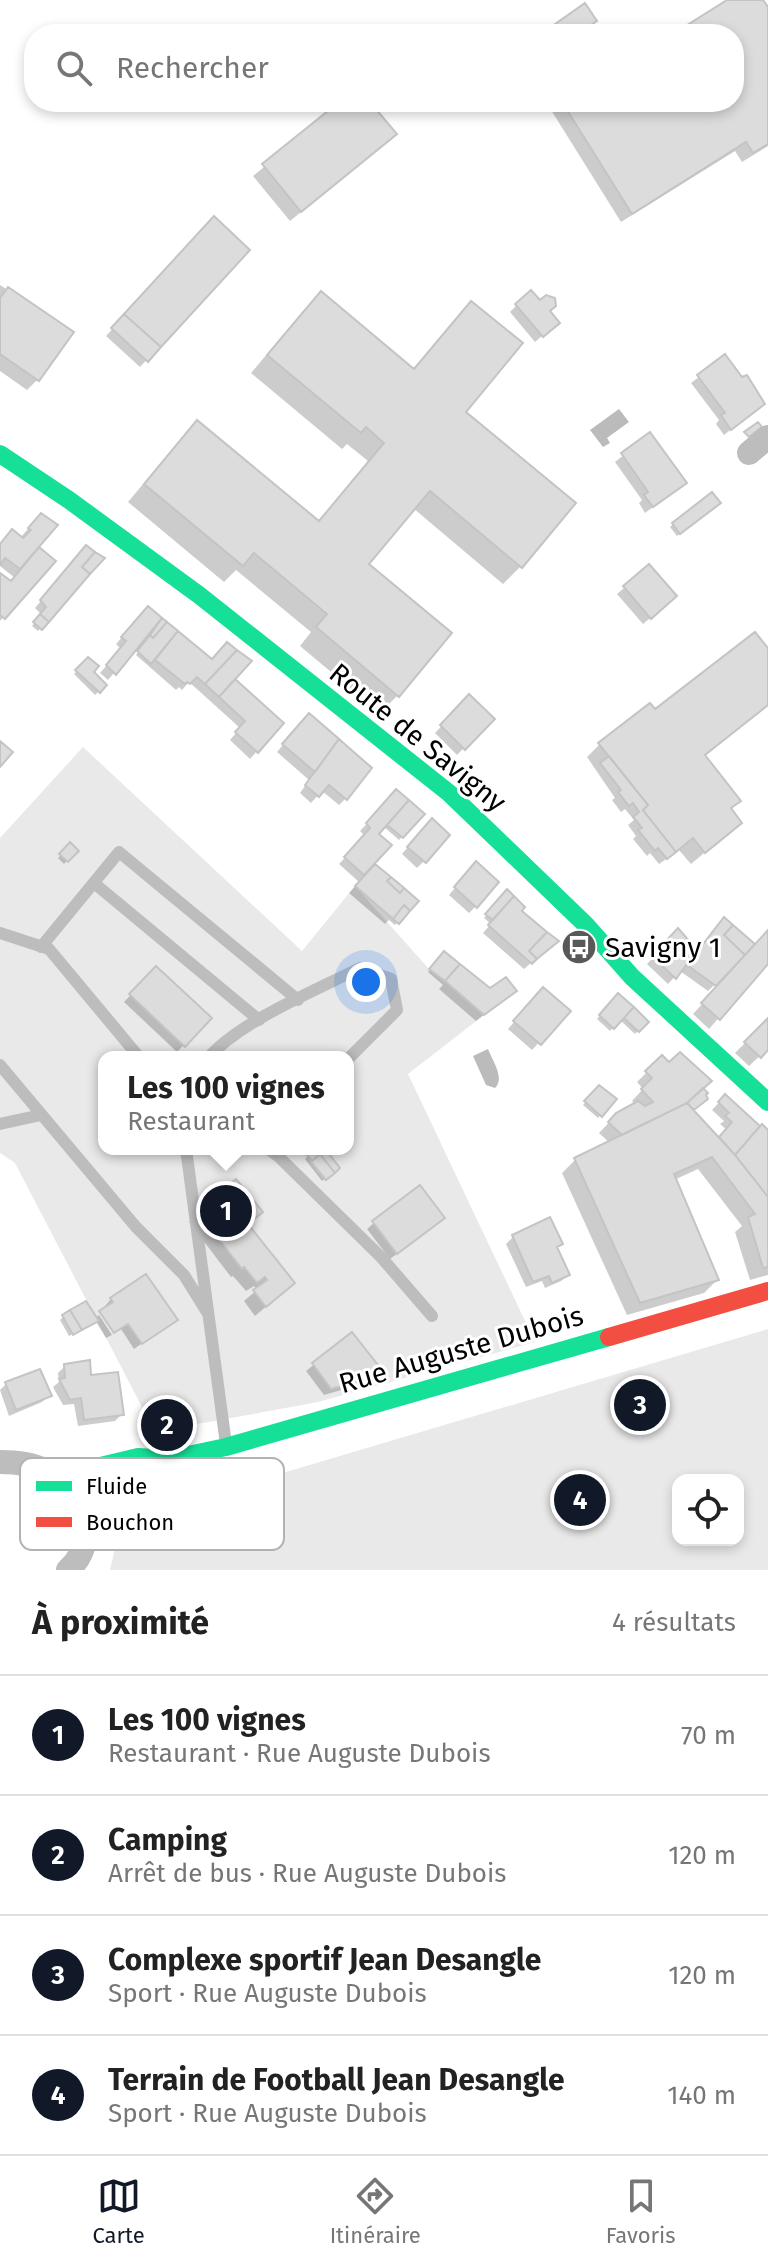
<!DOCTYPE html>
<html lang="fr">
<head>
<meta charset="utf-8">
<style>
  body { margin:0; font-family:"Fira Sans",sans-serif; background:#f6f6f6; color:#222 }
  .controls { position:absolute; right:24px; bottom:24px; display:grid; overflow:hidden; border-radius:16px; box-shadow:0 4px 12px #0003 }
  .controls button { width:72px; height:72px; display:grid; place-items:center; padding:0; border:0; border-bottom:2px solid #e0e0e0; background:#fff; color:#222; font:40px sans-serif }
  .you { position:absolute; left:366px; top:982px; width:28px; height:28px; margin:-20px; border:6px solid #fff; border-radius:50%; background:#1a73e8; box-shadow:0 0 0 12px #1a73e833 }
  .badge { display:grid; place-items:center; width:52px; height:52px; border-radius:50%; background:#111827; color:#fff; font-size:26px; font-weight:700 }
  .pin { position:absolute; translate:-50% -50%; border:4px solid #fff; box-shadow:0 2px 8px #0006 }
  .popup { position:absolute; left:98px; top:1051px; width:256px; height:104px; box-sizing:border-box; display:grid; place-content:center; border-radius:16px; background:#fff; filter:drop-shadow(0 2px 6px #0005); font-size:26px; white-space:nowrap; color:#767676 }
  .popup b { font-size:30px; color:#222 }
  .popup::after { content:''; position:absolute; left:50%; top:100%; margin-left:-16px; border:16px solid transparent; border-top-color:#fff }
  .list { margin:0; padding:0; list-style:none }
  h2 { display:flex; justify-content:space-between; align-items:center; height:104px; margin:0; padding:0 32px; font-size:34px }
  h2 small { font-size:26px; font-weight:400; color:#767676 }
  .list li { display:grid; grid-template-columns:52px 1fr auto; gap:24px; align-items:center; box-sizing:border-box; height:120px; padding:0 32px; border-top:2px solid #e0e0e0 }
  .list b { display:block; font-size:30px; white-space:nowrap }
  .list p { margin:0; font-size:26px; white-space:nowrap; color:#767676 }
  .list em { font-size:26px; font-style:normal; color:#767676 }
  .icon { flex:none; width:44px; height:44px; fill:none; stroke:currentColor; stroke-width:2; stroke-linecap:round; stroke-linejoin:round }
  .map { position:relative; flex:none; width:768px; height:1570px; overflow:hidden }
  .search { position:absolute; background:#fff; box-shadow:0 4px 12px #0003; left:24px; right:24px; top:24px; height:88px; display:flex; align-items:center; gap:20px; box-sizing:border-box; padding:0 28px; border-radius:32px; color:#767676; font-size:30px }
  .sheet { height:584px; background:#fff }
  nav { display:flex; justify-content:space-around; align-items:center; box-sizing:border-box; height:112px; border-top:2px solid #e0e0e0; background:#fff; font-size:22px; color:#767676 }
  nav a { display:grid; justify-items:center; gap:4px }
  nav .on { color:#111827 }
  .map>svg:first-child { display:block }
  .green { fill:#e9e9e9; fill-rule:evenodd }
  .water { fill:#bbb }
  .shadow { fill:#0003 }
  .building { fill:#dcdcdc; stroke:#c4c4c4; stroke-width:2 }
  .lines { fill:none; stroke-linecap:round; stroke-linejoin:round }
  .lane { stroke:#bdbdbd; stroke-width:12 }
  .street { stroke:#bdbdbd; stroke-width:24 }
  .fast { stroke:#16e098; stroke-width:18 }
  .jam { stroke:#f24e42; stroke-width:18 }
  .labels { text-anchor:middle; stroke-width:6; stroke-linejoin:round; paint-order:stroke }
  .street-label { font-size:28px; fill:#000; stroke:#fff }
  .poi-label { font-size:28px; fill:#000; stroke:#fff; text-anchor:start }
  .key { fill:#fff; stroke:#b2b2b2; stroke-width:2 }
  .key-label { font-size:22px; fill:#000 }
</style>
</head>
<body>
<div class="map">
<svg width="768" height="1570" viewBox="0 0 768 1570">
  <rect width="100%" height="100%" fill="#fff"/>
  <path class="green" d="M83,747L302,951L355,886L429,969L484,1015L408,1074L535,1342L318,1402L209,1422L154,1430L15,1163L0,1153V838ZM104,1057H348V1149H104Z
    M768,1329V1570H110L121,1521ZM738,1480V1540H678V1480Z"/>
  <path class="water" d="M619,409L629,422L607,438L610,443L603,447L590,430Z
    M488,1049C493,1062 505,1078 495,1088L486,1085L473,1056Z"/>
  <path class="shadow" d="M731,0H761L768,11V146L742,162L735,151L621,222L546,102H734V34H677Z
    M342,102H368L384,144L290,221L253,176Z
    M467,102H480L471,108Z
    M204,229L248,250L140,367L106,336Z
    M0,285L71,332L37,380L27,390L0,371Z
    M321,293L413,370L472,303L463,412L521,566L503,584L413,508L367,564L397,696L380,713L300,646L311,632L236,570L224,582L128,502L180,440L197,423L317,523L368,461L347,444L342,449L251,373L303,311Z
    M517,305L550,329L535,342L510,312Z
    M725,357L756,410L724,435L716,424L719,420L691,383Z
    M649,435L677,489L645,513L639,503L642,500L615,462Z
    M715,506L677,536L670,527L673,524Z
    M34,522L36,547L53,561L0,621V575L10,583L15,578L0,566V546L20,538Z
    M79,555L86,575L38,631L32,626L41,614L35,608Z
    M649,567L668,603L643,624L617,594Z
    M148,608L175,631L170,638L172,640L233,679L281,724L250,759L230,740L240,728L198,690L189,682L182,690L179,687L176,690L136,655L156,629L153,626L108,680L100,673L121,649L116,644Z
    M768,652V706L704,756L739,800L730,809L740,823L691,864L679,850L659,864L650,853L647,856L633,839L636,836L628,825L634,820L625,809L621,812L612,800L615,798L587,757L600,744L655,712Z
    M88,660L91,672L105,685L95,695L74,674Z
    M469,697L492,719L457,755L435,733Z
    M302,722L346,798L339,805L322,791L311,803L300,793L309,780L277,752Z
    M397,792L422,814L399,840L383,826L376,834L372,864L416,901L395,925L389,920L385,924L349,893L359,882L339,864L365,836L360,831Z
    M425,827L424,861L417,868L402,854Z
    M70,845L76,851L64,864L58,858Z
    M470,870L476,906L469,913L449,895Z
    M507,892L519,911L556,941L524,969L483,933L491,924L484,918Z
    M678,931L697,952L736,967L768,933V961L709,1029L693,1014L718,987L715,984L708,991L680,971L668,984L647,964Z
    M445,954L490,991H514L476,1021L439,989L443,985L428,972Z
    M156,969L210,1018L177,1052L124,1002Z
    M537,996L568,1011L532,1050L508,1029Z
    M618,996L646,1022L635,1034L620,1020L610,1031L597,1019Z
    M768,1020V1052L766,1050L749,1066L735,1053Z
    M662,1057L701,1089L706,1099L692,1111L718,1140L727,1130L720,1124L724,1121L712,1110L725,1096L760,1129L768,1133V1275L750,1280L735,1232L742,1226L698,1169L674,1180L717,1280L704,1293L627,1315L562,1173L575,1160L610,1143L599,1133L617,1114L636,1105L632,1101L643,1089L637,1082Z
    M599,1087L614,1099L598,1118L583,1105Z
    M315,1151L319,1157L338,1168L322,1181L305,1159Z
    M199,1212L247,1225L282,1293L255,1316L244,1301L257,1290L254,1286L246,1291L233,1276L231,1277L189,1222Z
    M549,1220L555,1248L568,1275L561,1281L545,1288L542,1281L526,1287L506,1244L513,1237Z
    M374,1223L435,1225L390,1259L367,1229Z
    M111,1299L175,1320L134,1349L121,1329L116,1332L102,1312L106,1309L105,1306Z
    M99,1315L112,1335L106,1338L96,1322L69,1336L60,1320L63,1317L95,1318Z
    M351,1335L383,1374L376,1380L324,1395L306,1371Z
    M65,1366L90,1377L122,1414L115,1421L78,1426L74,1404L63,1405L53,1387L59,1382L58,1373Z
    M6,1384L49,1395L42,1402L9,1416L0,1390Z"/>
  <path class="building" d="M727,0H763L768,7V144L753,153L746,142L632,214L562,102H734V34H673Z
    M585,3L597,21L577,34H541Z
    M339,102H370L397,134L301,212L262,164Z
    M214,216L250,250L161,347L124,314Z
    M8,287L74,332L39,381L0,354V298Z
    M531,290L540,300L546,295L555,298L556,306L550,311L560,323L543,337L515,304Z
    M321,291L414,369L471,301L523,343L466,412L576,503L522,568L430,491L369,564L452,633L399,697L316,627L327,614L254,553L243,566L144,484L197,420L319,521L384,443L366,427L361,433L267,355Z
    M124,314L161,347L148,362L111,328Z
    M725,354L742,377L747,375L765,404L731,430L721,415L725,413L697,375Z
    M758,422L762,427L749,437L744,432Z
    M650,432L687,483L653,507L644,495L648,492L621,453Z
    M712,492L721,503L680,534L672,523Z
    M41,513L58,525L20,569L5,558L0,565V544L12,529L23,538L31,530L28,528Z
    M86,545L95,552L82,567L90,574L49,622L40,614L46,607L40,600Z
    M39,547L56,561L5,619L0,615V573L11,581Z
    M95,552L105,558L90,574L82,567Z
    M649,564L677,596L651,619L623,586Z
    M148,606L162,618L116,675L106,665L126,641L121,637Z
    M40,614L49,622L42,630L33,622Z
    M162,618L167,622L153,638L150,635Z
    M167,622L178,631L151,664L137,651L150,635L153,638Z
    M178,631L212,659L227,642L237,650L205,684L197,677L190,684L187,682L185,684L155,660Z
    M755,632L768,648V705L705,755L741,801L731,808L742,823L705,853L693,838L676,852L643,810L648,805L598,743L650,703L655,709Z
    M237,650L252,661L219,697L205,684Z
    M88,657L99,666L94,672L107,685L100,693L75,670Z
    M235,679L284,723L258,753L235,732L245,721L219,697Z
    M469,694L495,719L465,750L440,725Z
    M309,713L339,739L315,772L282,744Z
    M339,739L372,768L347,800L329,785L319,797L305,785Z
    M0,741L13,752L0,767Z
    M609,756L648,805L643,810L676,852L667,859L658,848L655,851L638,830L642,828L633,817L639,812L633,803L629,806L618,792L621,790L600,763Z
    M396,789L409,800L379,834L392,845L364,875L344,857L370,828L366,823Z
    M409,800L425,814L403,838L387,825Z
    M432,818L450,835L426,863L407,847Z
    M70,842L79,851L68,862L59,854Z
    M476,861L499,882L477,908L454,887Z
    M375,864L391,877L387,881L400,893L404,888L419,901L410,911L404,905L393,919L355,886Z
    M391,877L404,888L400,893L387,881Z
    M507,889L514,896L493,920L485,914Z
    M514,896L525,907L522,911L547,932L529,951L537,959L532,964L488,925Z
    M404,905L410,911L399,924L393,919Z
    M724,917L733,925L724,935L745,955L716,986L687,965Z
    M733,925L755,944L745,955L724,935Z
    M678,928L697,950L676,979L652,956Z
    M768,930V964L720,1020L701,1003Z
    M547,932L559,941L537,959L529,951Z
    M444,951L460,964L445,981L429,969Z
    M460,964L490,988L506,977L517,991L484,1015L445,981Z
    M156,966L212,1018L185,1047L129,994Z
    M543,987L571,1011L541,1045L513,1021Z
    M618,993L634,1007L614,1029L599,1015Z
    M634,1007L649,1022L639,1032L624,1018Z
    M768,1018V1050L761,1058L744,1042Z
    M680,1052L712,1081L687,1103L622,1135L608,1122L616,1113L638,1101L645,1106L653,1102L641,1089L652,1078L645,1071L662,1055L669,1062Z
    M599,1085L617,1099L602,1117L584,1101Z
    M703,1088L708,1093L706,1095L708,1099L694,1110L687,1103Z
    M725,1094L760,1126L735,1155L719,1137L732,1122L725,1116L729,1113L718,1102Z
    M687,1103L735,1155L768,1197V1267L763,1268L748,1217L755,1214L712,1157L674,1174L719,1280L640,1303L574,1158Z
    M762,1124L768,1130V1197L735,1155Z
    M315,1149L320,1154L312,1161L307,1155Z
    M326,1150L340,1168L335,1173L320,1154Z
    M320,1154L335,1173L326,1180L311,1162Z
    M236,1179L263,1212L248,1224L295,1283L266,1307L253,1290L267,1280L265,1277L257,1283L244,1267L242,1269L197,1211Z
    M420,1185L445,1218L397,1254L372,1221Z
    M550,1217L563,1244L557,1247L570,1275L552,1283L549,1276L533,1282L512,1235Z
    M146,1274L178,1320L142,1344L128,1324L114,1333L99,1311L113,1302L110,1298Z
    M86,1301L99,1321L82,1330L70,1310Z
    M70,1310L82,1330L73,1335L62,1315Z
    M352,1332L385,1374L331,1389L312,1363Z
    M90,1360L91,1375L118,1372L124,1415L84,1420L81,1398L70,1400L59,1379L65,1378L64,1364Z
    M40,1369L52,1396L16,1410L5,1382Z"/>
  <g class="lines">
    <path class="lane" d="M94,883L259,1020
      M0,933L49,949L139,1057
      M41,947L119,852L298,1000
      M209,1057C241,1021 316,990 360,968L391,979L397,1010L348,1059
      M0,1065L136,1227L184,1275L207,1312
      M0,1124L41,1115
      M186,1149L226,1444
      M268,1149L279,1157L381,1257L432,1316"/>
    <path class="street" d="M749,453L768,437
      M0,1462C15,1462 30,1463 44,1470C79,1489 103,1539 68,1570
      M87,1527L117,1496L169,1459"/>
    <path class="fast" d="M0,454L69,500L199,595L449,793L586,925L632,977L768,1102
      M45,1471L71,1473L138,1457L169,1459L226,1447L609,1337"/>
    <path class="jam" d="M609,1337L768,1291"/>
  </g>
  <defs>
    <symbol id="bus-disc" viewBox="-11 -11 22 22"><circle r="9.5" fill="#595959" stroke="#fff"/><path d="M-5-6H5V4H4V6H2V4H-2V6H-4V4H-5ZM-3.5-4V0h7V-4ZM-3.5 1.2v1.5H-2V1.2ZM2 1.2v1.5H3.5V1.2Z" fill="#fff"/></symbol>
  </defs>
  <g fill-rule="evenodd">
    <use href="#bus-disc" x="559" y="927" width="40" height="40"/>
  </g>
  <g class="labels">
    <g class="street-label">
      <text transform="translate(418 737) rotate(39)" y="10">Route de Savigny</text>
      <text transform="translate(461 1349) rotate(-16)" y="10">Rue Auguste Dubois</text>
    </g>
    <g class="poi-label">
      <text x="605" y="957">Savigny 1</text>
    </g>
  </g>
  <rect x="20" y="1458" width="264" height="92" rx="12" class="key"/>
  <rect x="36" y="1481" width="36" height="10" fill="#16e098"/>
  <rect x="36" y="1517" width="36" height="10" fill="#f24e42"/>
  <g class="key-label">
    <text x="86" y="1494">Fluide</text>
    <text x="86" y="1530">Bouchon</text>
  </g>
</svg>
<div class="controls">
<button><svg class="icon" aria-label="locate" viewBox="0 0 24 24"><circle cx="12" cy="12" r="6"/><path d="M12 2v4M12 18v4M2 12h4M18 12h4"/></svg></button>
</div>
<div class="you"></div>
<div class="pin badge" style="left:226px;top:1211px">1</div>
<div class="popup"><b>Les 100 vignes</b>Restaurant</div>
<div class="pin badge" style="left:167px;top:1425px">2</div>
<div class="pin badge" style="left:640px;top:1405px">3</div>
<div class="pin badge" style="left:580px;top:1500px">4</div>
<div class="search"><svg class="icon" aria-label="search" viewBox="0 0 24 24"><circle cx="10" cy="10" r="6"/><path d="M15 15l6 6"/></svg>Rechercher</div>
</div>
<section class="sheet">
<h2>À proximité<small>4 résultats</small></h2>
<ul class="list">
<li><span class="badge">1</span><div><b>Les 100 vignes</b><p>Restaurant · Rue Auguste Dubois</p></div><em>70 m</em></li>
<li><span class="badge">2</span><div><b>Camping</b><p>Arrêt de bus · Rue Auguste Dubois</p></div><em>120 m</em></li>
<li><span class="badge">3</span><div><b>Complexe sportif Jean Desangle</b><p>Sport · Rue Auguste Dubois</p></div><em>120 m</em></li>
<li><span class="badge">4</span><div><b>Terrain de Football Jean Desangle</b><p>Sport · Rue Auguste Dubois</p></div><em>140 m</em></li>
</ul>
</section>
<nav>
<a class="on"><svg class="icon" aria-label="map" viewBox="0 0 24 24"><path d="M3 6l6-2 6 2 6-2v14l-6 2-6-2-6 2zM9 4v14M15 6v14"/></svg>Carte</a>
<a><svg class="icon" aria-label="directions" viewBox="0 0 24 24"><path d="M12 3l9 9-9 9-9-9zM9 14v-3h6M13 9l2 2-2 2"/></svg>Itinéraire</a>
<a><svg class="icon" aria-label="saved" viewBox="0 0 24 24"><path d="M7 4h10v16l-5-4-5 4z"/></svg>Favoris</a>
</nav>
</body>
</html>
